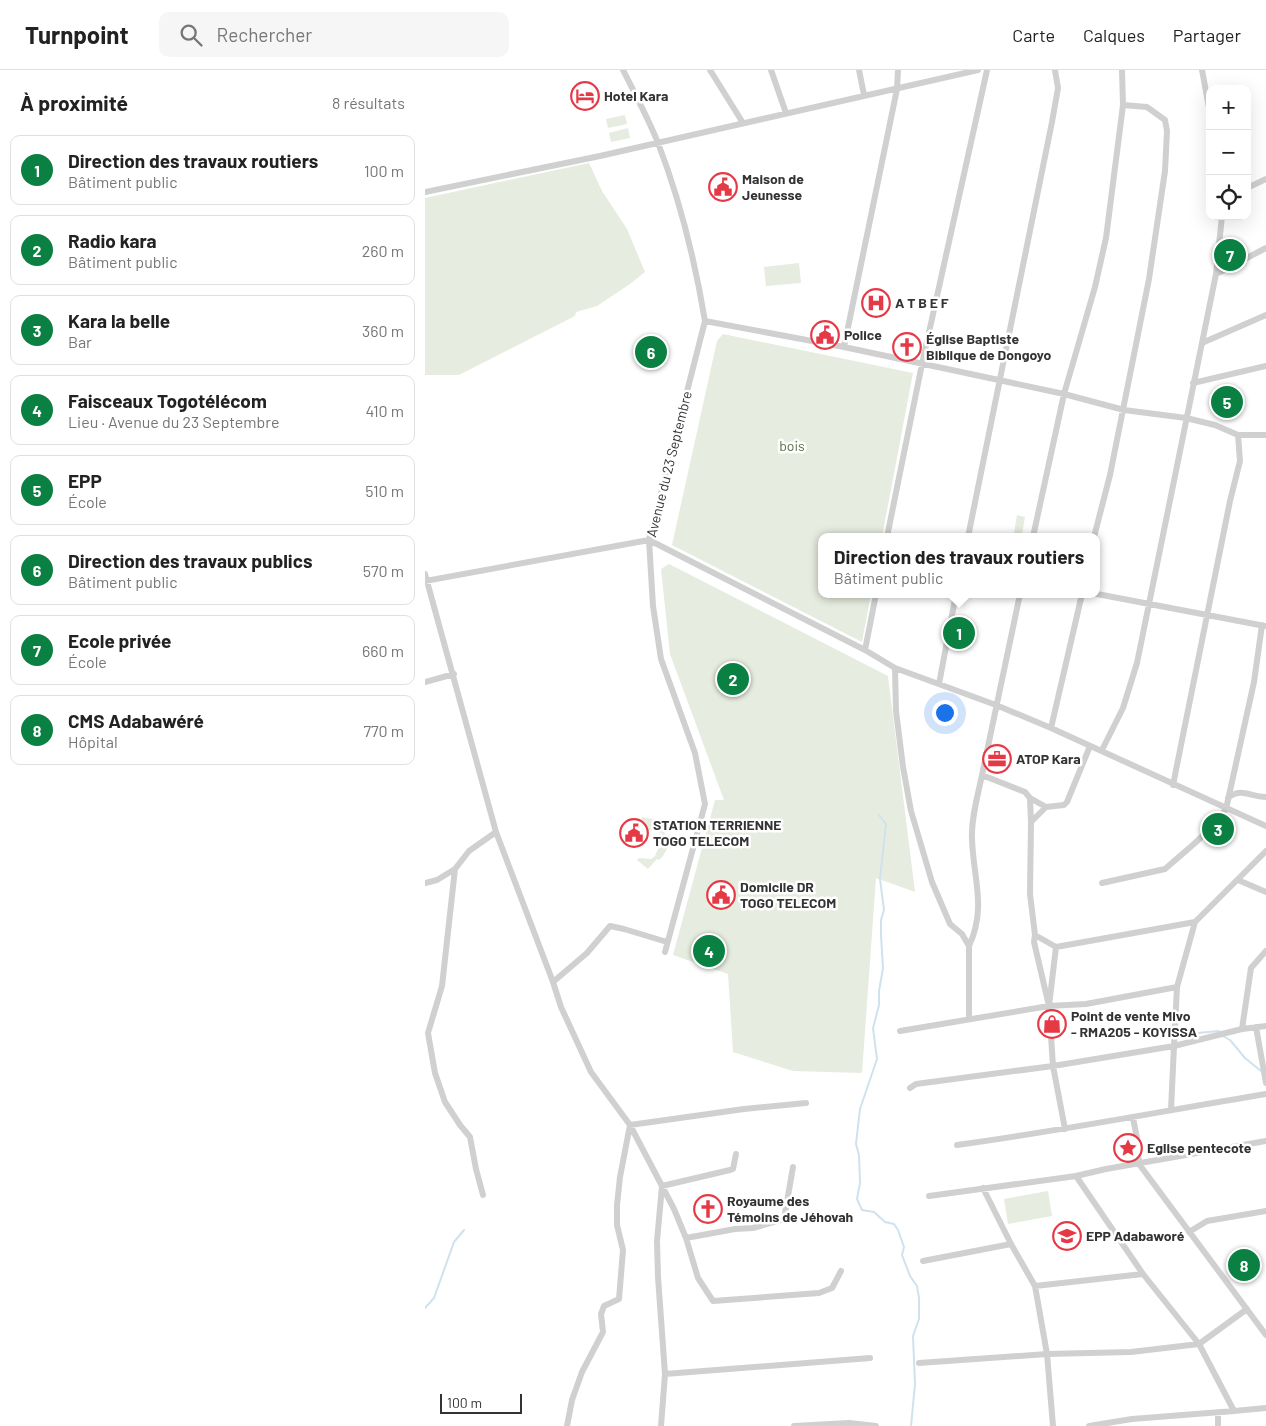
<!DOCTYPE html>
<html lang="fr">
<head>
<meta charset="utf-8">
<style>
  body { margin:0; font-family:Barlow,sans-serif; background:#f6f6f6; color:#222 }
  .controls { position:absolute; right:15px; top:15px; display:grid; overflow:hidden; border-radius:10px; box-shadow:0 5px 20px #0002 }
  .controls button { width:45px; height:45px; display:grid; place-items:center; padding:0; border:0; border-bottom:1px solid #e0e0e0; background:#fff; color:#222; font:25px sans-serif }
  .scale { position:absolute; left:15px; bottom:12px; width:82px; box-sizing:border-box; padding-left:5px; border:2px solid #333; border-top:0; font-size:14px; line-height:18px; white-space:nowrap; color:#333; -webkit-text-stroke:4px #fff; paint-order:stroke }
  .you { position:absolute; left:519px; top:642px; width:18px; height:18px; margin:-12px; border:4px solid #fff; border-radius:50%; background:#1a73e8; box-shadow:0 0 0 8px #1a73e833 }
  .badge { display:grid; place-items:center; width:32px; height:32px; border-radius:50%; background:#0b8043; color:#fff; font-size:16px; font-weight:700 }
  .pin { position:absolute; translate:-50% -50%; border:2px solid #fff; box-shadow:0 1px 5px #0006 }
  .popup { position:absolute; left:393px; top:463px; width:282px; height:65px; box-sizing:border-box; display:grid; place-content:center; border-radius:10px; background:#fff; filter:drop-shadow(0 1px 4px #0005); font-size:16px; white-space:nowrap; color:#767676 }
  .popup b { font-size:19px; color:#222 }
  .popup::after { content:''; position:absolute; left:50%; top:100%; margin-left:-10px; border:10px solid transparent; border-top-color:#fff }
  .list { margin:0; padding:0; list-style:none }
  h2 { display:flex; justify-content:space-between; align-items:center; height:65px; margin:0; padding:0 20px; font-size:21px }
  h2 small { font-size:16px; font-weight:400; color:#767676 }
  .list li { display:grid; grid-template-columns:32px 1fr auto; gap:15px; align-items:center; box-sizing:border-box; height:70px; margin:0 10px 10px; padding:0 10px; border:1px solid #e0e0e0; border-radius:10px }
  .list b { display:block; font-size:19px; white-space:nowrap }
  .list p { margin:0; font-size:16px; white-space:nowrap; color:#767676 }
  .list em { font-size:16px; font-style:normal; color:#767676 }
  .icon { flex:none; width:28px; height:28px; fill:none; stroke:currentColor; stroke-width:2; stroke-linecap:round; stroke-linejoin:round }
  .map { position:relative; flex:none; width:841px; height:1356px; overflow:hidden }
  header { display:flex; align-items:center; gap:30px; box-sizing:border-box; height:70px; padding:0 25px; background:#fff; border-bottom:1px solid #e0e0e0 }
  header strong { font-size:24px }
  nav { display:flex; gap:28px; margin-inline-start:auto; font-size:18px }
  .search { width:350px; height:45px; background:#f6f6f6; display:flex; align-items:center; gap:12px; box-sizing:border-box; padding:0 18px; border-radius:10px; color:#767676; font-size:19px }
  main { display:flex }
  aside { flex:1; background:#fff }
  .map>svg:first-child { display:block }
  .green { fill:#e6ecdf }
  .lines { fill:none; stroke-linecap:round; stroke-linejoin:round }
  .stream { stroke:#cfe2ee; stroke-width:2 }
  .street { stroke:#d0d0d0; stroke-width:6 }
  .labels { text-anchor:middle; stroke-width:5; stroke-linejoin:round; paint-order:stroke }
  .poi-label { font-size:14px; font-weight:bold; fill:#333; stroke:#fff; text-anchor:start }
  .park-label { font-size:14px; fill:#56703f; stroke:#fff }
  .street-label { font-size:14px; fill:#333; stroke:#fff }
</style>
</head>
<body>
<header>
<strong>Turnpoint</strong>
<div class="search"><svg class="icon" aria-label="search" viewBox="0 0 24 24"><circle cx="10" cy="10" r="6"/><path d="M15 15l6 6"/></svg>Rechercher</div>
<nav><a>Carte</a><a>Calques</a><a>Partager</a></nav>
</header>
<main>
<aside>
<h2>À proximité<small>8 résultats</small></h2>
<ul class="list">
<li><span class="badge">1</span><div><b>Direction des travaux routiers</b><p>Bâtiment public</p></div><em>100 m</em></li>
<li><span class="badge">2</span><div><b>Radio kara</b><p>Bâtiment public</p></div><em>260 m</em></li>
<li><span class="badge">3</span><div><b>Kara la belle</b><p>Bar</p></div><em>360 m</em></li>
<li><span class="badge">4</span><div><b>Faisceaux Togotélécom</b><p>Lieu · Avenue du 23 Septembre</p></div><em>410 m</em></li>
<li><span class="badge">5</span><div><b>EPP</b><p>École</p></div><em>510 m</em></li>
<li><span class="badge">6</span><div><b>Direction des travaux publics</b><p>Bâtiment public</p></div><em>570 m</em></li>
<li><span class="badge">7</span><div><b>Ecole privée</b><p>École</p></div><em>660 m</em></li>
<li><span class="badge">8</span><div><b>CMS Adabawéré</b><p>Hôpital</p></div><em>770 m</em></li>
</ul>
</aside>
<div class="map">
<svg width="841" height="1356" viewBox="0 0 841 1356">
  <rect width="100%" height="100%" fill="#fff"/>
  <path class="green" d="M200,45L202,54L183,58L181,49Z
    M203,58L205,68L186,72L184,63Z
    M164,93L177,121L202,159L220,202L205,214L172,236L151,242L150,246L34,305H0V128Z
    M374,193L376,213L341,216L339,197Z
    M298,264L488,303L457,467H396V524H446L437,572L247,475L292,271Z
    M592,445L600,447L597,464L589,463Z
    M244,494L463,606L490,822L451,808L437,1003L368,1001L308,982L303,904L248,885L290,730H299L245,584L236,499Z
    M217,747L231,750L241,765L237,767V763L215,758Z
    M241,775H244L238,786L234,790L232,789L223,799L212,790L214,788L226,789L230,786L233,779Z
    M623,1121L627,1146L583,1154L579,1129Z"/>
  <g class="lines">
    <path class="stream" d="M454,745L461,754L455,809L459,840L456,850V865L458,898L454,921V935L448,958L452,989L435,1039L431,1074L434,1085L435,1113L432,1129L437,1140L449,1142L460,1152L469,1154L473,1160L479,1177L477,1185L485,1206L492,1216L494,1228V1249L488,1266L490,1314L486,1356
      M773,963L793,961L795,962
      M798,966L805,970L820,988L836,1001
      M0,1238L9,1228L29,1172L39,1160"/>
    <path class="street" d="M198,0C210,24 223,48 233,73C255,130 270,191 280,251L224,470L228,536L236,589L270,683L280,734L240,882
      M285,0L318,53
      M346,0L361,43
      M434,0L439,25
      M777,0L785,43
      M822,118L841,109
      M0,122L175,86L553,0
      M791,204L797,146
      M280,251L419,277L639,324L699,340L761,348L790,355L813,365H841
      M777,273L841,245
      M419,277L472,19L473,0
      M768,313L841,296
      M462,467L497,294L562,0
      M543,467L627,52L633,18L630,0
      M608,467L639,324L670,217L681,168L698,35L697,0
      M669,467L685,405L724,209L740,101L742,61L740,50L722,37L698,35
      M0,504L71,762L128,912L136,937L166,1002L205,1055L237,1116L232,1171L233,1207L240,1304L236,1356
      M0,511L224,470L440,580L470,598L571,635L626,658L841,756
      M595,524L557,705L600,722L605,728L621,737
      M672,524L840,556
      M440,580L451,524
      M470,598L471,641L478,697L486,741L507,812L525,854L537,864L544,876V949
      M0,612L29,604
      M514,614L531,524
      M626,658L657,524
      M677,680L698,638L712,593L791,204L841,178
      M748,715L805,431L815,391L813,365
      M605,728L606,752
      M803,728C816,717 825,727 841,727
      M30,799L17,916L3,963L10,1003L20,1032L35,1055L45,1067L51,1099L58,1125
      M813,810L841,822
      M0,813L12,810L30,799L44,781L71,762
      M677,813L740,799L770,773L789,755L801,739L829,612L837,555
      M770,852L752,917L749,976L817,959L841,956
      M610,865L609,872L624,936L628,996L640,1059
      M544,876C562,838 548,807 547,769C546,748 553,725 557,705
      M631,877L770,852L841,781
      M128,912L162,883L185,856L199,859L242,872
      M624,936L631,877L610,865L605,824L606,752L621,737L639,735L642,732L665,676
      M831,957L841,1013
      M817,959L826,898L841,881
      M475,961L624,936L661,934L752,917
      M485,1018L491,1014L628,996L749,976L746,1040
      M708,1048L712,1068L714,1094L841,1265
      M532,1075C636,1061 738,1041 841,1024
      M311,1084L308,1099L305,1100L237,1116L249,1139L261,1168L273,1208L288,1231L394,1223L407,1218L416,1201
      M651,1106L718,1204L774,1274L809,1341L841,1338
      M558,1118L586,1174L610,1216L622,1284L628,1356
      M504,1126L651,1106L681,1099L841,1071
      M764,1162L782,1151L841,1141
      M261,1168L310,1159L328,1158L359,1149L368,1097
      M498,1191L586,1174
      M610,1216L718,1204
      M494,1293L622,1284L706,1282L774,1274L822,1239
      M240,1304L445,1288
      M793,1343V1356
      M142,1356L147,1330L157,1302L178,1262L176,1244L179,1236L194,1229L198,1180L192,1155V1135L195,1107L205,1055L319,1039L381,1033
      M369,1356L424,1353L451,1356
      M664,1356L707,1349L809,1341"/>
  </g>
  <defs>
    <symbol id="hotel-ring" viewBox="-11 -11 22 22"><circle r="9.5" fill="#fff" stroke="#e63946" stroke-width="1.5"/><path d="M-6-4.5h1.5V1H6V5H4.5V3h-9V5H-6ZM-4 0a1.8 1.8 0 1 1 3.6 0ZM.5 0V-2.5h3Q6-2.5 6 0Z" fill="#e63946"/></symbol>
    <symbol id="civic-ring" viewBox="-11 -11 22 22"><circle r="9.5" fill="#fff" stroke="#e63946" stroke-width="1.5"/><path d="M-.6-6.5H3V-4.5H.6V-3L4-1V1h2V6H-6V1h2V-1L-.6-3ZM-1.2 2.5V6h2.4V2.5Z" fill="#e63946"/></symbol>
    <symbol id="hospital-ring" viewBox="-11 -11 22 22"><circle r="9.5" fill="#fff" stroke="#e63946" stroke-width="1.5"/><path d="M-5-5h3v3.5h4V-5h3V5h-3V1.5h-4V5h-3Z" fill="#e63946"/></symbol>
    <symbol id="church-ring" viewBox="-11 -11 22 22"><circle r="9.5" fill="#fff" stroke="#e63946" stroke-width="1.5"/><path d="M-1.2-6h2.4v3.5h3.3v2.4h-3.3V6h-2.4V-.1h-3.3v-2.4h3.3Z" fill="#e63946"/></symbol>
    <symbol id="office-ring" viewBox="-11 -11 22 22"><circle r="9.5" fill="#fff" stroke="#e63946" stroke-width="1.5"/><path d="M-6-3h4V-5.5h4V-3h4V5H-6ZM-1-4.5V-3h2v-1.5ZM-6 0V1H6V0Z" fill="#e63946"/></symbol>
    <symbol id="shop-ring" viewBox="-11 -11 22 22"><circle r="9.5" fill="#fff" stroke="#e63946" stroke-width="1.5"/><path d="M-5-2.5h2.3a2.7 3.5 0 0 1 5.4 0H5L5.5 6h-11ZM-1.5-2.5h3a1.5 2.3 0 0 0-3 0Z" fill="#e63946"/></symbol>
    <symbol id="sight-ring" viewBox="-11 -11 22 22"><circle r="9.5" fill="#fff" stroke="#e63946" stroke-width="1.5"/><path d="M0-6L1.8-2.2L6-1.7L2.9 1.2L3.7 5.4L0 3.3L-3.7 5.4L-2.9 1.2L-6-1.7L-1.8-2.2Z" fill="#e63946"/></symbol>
    <symbol id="school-ring" viewBox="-11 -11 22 22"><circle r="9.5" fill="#fff" stroke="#e63946" stroke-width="1.5"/><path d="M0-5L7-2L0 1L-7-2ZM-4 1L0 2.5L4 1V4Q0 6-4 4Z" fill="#e63946"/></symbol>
  </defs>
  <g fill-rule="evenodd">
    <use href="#hotel-ring" x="144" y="10" width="32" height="32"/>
    <use href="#civic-ring" x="282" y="101" width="32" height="32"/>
    <use href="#hospital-ring" x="435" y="217" width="32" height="32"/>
    <use href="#civic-ring" x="384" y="249" width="32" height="32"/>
    <use href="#church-ring" x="466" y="261" width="32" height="32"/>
    <use href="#office-ring" x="556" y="673" width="32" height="32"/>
    <use href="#civic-ring" x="193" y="747" width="32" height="32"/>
    <use href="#civic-ring" x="280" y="809" width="32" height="32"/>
    <use href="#shop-ring" x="611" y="938" width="32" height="32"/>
    <use href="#sight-ring" x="687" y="1062" width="32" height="32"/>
    <use href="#church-ring" x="267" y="1123" width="32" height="32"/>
    <use href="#school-ring" x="626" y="1150" width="32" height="32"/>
  </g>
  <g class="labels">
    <g class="poi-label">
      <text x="179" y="31">Hotel Kara</text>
      <text x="317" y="114">Maison de<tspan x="317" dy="16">Jeunesse</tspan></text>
      <text x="470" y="238">A T B E F</text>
      <text x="419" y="270">Police</text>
      <text x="501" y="274">Église Baptiste<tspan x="501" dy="16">Biblique de Dongoyo</tspan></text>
      <text x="591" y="694">ATOP Kara</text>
      <text x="228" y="760">STATION TERRIENNE<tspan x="228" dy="16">TOGO TELECOM</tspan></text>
      <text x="315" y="822">Domicile DR<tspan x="315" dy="16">TOGO TELECOM</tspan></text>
      <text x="646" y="951">Point de vente Mivo<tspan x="646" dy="16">- RMA205 - KOYISSA</tspan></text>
      <text x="722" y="1083">Eglise pentecote</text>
      <text x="302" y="1136">Royaume des<tspan x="302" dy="16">Témoins de Jéhovah</tspan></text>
      <text x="661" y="1171">EPP Adabaworé</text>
    </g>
    <g class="park-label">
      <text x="367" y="381">bois</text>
    </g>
    <g class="street-label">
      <text transform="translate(244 394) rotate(-76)" y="5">Avenue du 23 Septembre</text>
    </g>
  </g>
</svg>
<div class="controls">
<button>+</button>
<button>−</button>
<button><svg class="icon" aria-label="locate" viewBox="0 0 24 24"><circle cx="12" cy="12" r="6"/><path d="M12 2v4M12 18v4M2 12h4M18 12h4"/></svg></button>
</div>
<div class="scale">100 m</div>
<div class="you"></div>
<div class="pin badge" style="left:534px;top:563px">1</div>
<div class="popup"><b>Direction des travaux routiers</b>Bâtiment public</div>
<div class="pin badge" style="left:308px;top:609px">2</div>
<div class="pin badge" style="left:793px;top:759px">3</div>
<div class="pin badge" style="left:284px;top:881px">4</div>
<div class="pin badge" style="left:802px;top:332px">5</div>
<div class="pin badge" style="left:226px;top:282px">6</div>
<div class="pin badge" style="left:805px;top:185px">7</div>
<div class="pin badge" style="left:819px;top:1195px">8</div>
</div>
</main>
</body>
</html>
